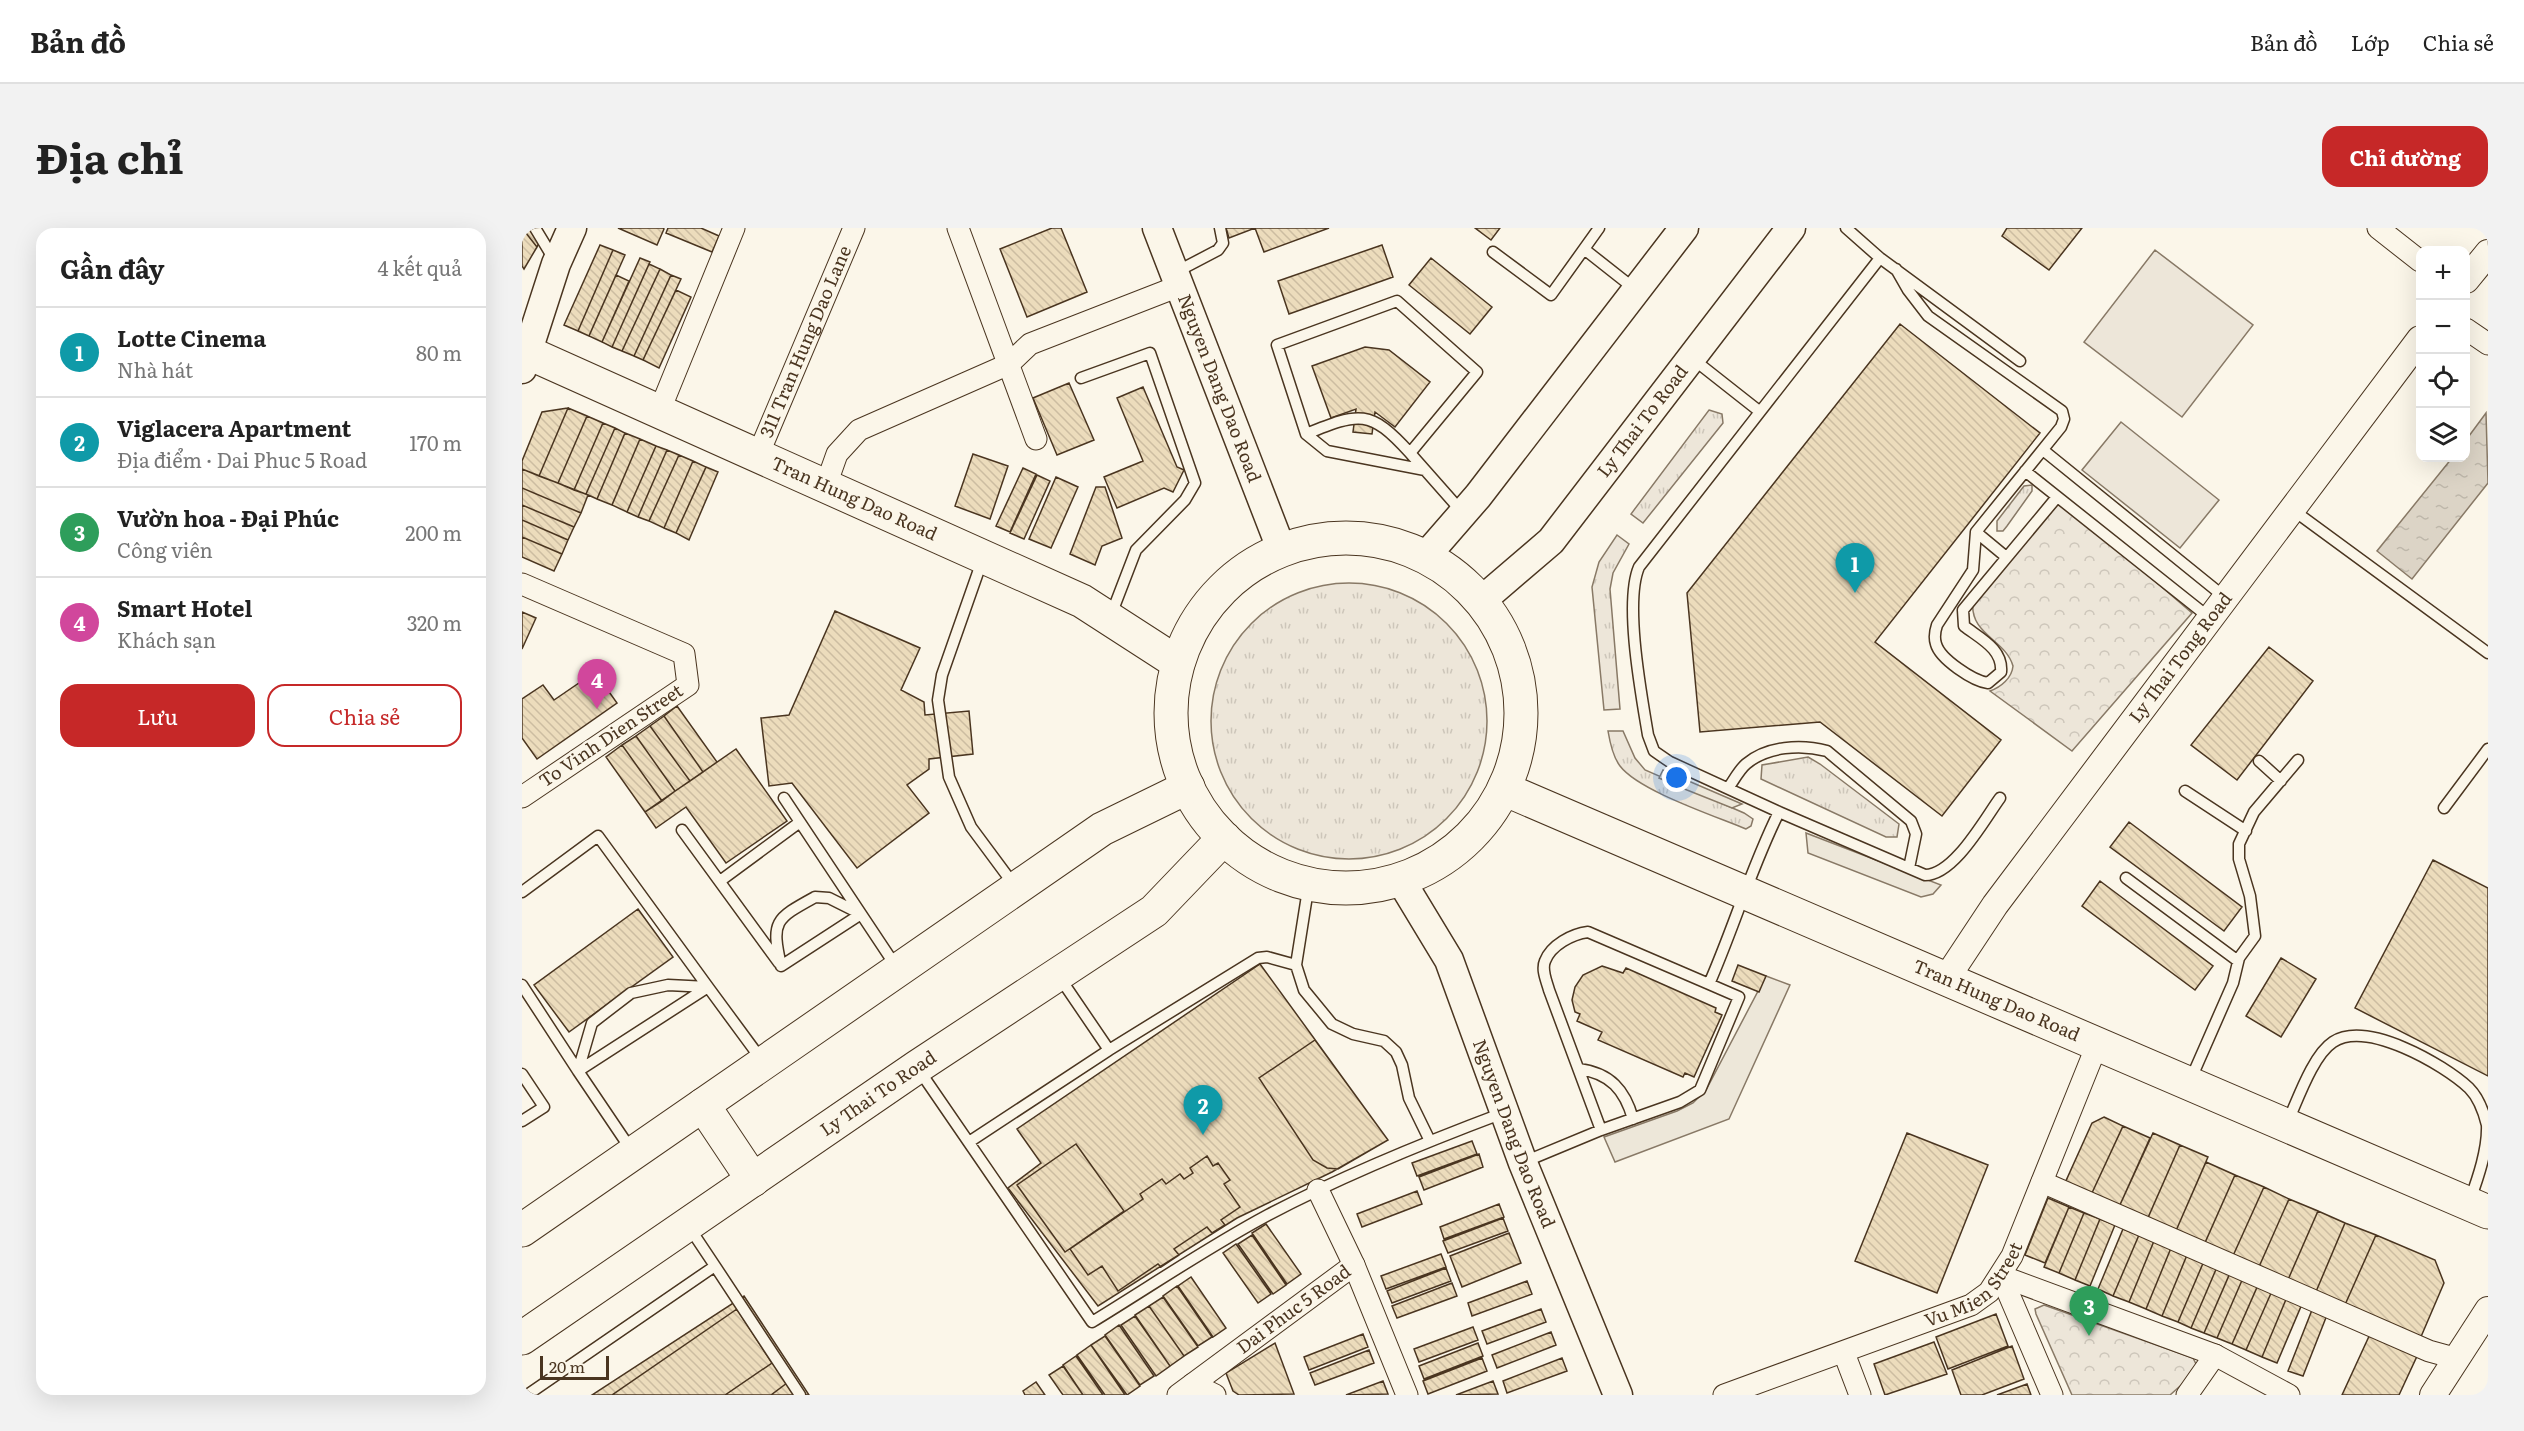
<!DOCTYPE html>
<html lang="vi">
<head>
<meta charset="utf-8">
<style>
  body { margin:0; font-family:Literata,serif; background:#f2f2f2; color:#222 }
  .controls { position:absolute; right:18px; top:18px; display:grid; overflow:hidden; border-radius:12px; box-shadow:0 6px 24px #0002 }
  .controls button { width:54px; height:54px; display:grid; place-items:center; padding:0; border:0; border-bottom:2px solid #e0e0e0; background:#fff; color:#222; font:30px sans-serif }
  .scale { position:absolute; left:18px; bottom:15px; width:69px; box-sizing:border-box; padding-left:6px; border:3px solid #4a3520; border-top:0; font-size:16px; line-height:21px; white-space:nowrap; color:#4a3520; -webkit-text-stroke:4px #fbf6e9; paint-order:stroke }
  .you { position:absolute; left:1155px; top:550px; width:21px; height:21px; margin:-15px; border:4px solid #fff; border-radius:50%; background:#1a73e8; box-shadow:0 0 0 9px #1a73e833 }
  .badge { display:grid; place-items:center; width:39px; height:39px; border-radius:50%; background:#c62828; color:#fff; font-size:20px; font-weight:700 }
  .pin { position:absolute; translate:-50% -50px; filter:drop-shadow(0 2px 3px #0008) }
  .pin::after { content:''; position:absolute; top:32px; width:21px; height:18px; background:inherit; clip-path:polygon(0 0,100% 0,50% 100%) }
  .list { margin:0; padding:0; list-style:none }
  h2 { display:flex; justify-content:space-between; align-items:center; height:78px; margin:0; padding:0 24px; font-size:26px }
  h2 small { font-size:20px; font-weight:400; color:#767676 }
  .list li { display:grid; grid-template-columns:39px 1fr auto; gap:18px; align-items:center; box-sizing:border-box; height:90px; padding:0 24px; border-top:2px solid #e0e0e0 }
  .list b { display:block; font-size:22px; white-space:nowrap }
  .list p { margin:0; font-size:20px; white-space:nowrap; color:#767676 }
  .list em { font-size:20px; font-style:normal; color:#767676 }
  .actions { display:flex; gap:12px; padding:18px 24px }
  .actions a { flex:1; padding:14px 0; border:2px solid #c62828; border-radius:18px; text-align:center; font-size:21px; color:#c62828 }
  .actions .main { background:#c62828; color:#fff }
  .icon { flex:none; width:33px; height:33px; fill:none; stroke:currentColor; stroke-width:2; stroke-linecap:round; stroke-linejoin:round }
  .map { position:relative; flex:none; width:1966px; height:1167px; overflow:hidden; border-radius:18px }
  header { display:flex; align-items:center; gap:36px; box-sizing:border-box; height:84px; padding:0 30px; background:#fff; border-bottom:2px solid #e0e0e0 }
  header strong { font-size:28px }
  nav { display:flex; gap:33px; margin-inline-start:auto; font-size:21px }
  .intro { display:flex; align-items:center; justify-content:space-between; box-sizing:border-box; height:144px; padding:0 36px }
  h1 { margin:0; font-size:42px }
  .button { padding:15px 27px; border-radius:18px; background:#c62828; color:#fff; font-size:21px; font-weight:700 }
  main { display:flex; gap:36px; padding:0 36px }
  aside { flex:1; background:#fff; border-radius:18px; box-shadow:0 6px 24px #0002 }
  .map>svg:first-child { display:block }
  .grass { fill:url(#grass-tufts); stroke:#887966; stroke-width:1.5 }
  .forest { fill:url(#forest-crowns); stroke:#887966; stroke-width:1.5 }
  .garden { fill:#ede6d9; stroke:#887966; stroke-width:1.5 }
  .parking { fill:#ede7d9; stroke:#887966; stroke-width:1.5 }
  .water { fill:url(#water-ripples); stroke:#887966; stroke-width:1.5 }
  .building { fill:url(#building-back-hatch); stroke:#4a3520; stroke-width:1.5 }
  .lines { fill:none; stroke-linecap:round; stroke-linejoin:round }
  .service-casing { stroke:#4a3520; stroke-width:13 }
  .minor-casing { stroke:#4a3520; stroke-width:23 }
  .tertiary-casing { stroke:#4a3520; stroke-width:28 }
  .secondary-casing { stroke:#4a3520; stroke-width:31 }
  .primary-casing { stroke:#4a3520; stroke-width:35 }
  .service { stroke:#fbf6e9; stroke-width:10 }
  .minor { stroke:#fbf6e9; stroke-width:21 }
  .tertiary { stroke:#fbf6e9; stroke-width:26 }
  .secondary { stroke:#fbf6e9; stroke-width:28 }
  .primary { stroke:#fbf6e9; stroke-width:33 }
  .labels { text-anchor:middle; stroke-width:4.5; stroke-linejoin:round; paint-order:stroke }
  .street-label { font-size:18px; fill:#4a3520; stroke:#fbf6e9 }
</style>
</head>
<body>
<header>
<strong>Bản đồ</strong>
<nav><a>Bản đồ</a><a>Lớp</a><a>Chia sẻ</a></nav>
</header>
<div class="intro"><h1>Địa chỉ</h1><a class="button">Chỉ đường</a></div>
<main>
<aside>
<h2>Gần đây<small>4 kết quả</small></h2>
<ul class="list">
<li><span class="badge" style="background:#0f9aa8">1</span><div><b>Lotte Cinema</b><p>Nhà hát</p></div><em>80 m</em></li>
<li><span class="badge" style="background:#0f9aa8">2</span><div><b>Viglacera Apartment</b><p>Địa điểm · Dai Phuc 5 Road</p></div><em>170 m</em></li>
<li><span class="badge" style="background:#2e9e5b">3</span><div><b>Vườn hoa - Đại Phúc</b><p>Công viên</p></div><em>200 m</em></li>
<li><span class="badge" style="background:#d1479c">4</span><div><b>Smart Hotel</b><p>Khách sạn</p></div><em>320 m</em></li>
</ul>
<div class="actions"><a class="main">Lưu</a><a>Chia sẻ</a></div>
</aside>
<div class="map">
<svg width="1966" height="1167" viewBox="0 0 1966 1167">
  <defs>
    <pattern id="grass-tufts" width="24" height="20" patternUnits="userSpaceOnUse" patternTransform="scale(1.5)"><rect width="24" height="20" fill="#ede6d9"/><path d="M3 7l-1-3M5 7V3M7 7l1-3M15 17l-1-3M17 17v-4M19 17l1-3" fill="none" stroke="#cdc6ba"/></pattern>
    <pattern id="forest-crowns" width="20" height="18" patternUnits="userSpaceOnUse" patternTransform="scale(1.5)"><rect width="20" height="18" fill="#ede6d9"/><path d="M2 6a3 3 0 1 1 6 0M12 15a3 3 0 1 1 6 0" fill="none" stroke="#cdc6ba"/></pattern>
    <pattern id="water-ripples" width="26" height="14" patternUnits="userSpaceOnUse" patternTransform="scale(1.5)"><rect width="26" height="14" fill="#dcd4c6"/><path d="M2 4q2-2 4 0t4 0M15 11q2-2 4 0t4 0" fill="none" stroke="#beb7aa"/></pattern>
    <pattern id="building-back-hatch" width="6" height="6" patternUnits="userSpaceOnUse" patternTransform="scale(1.5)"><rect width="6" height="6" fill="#ecdcbc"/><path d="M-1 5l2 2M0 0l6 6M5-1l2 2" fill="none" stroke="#ccbda1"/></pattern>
  </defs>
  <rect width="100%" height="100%" fill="#fbf6e9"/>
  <path class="grass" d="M1187,182L1200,186L1201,195L1121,295L1109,286Z
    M1510,257V263L1485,298L1481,303H1475V293L1502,258Z
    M1095,307L1107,316L1091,345L1088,361L1098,481L1082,482L1070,359L1077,334Z
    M689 493a138 138 0 1 1 276 0a138 138 0 1 1-276 0Z
    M1086,503H1101L1113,530L1123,542L1222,585L1231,591L1229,598L1224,601C1193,588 1117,563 1098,538C1091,529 1088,515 1086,503Z
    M1286,529L1298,536L1377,596L1375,609H1364L1239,551L1240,537Z"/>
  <path class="forest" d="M1535,269L1670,385L1550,523L1468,463C1479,459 1490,450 1491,438C1484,412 1447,406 1451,374Z
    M1522,1077L1671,1130L1675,1138L1666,1151L1648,1167H1550L1514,1086L1513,1081Z"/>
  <path class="garden" d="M1633,22L1731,97L1660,189L1562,114Z
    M1599,194L1697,272L1658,320L1560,242Z"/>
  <path class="parking" d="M1141,542L1220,576L1210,580L1165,562L1137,550Z
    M1284,605L1419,657L1411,666L1399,669L1286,625Z
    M1244,748L1268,757L1207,891L1093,934L1082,909L1155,883L1171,875L1184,862Z"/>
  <path class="water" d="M1964,185L1966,255L1890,351L1855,323L1930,230H1944V212Z"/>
  <path class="building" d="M0,0L15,19L2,41L0,38Z
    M0,0H15L20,8L15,19Z
    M96,0H141L142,1L135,17Z
    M146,0H179L197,8L190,24L144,5Z
    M530,0H539L565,64L505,89L478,21Z
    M704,0H807L742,24L733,0L707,10Z
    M953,0H978L969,12Z
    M1485,0H1560L1527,42L1480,8Z
    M78,17L91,22L56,103L42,97Z
    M860,17L871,49L767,86L756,53Z
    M91,22L103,27L67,108L56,103Z
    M118,30L128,34L90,119L80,114Z
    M909,30L970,79L948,106L887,57Z
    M127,36L138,41L100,123L90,119Z
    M138,41L149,47L112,128L100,123Z
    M94,47L107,53L80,114L67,108Z
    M149,47L159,51L121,132L112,128Z
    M154,62L169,69L137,140L121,132Z
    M1378,96L1518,205L1353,414L1479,512L1420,588L1298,494L1178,504L1165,365Z
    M843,119L867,122L908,154L873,199L853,184L850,206L831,204L834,181L809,190L790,138Z
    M547,155L572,212L535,227L511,170Z
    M621,159L655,239L662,242L651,264L642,260L595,280L582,249L621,233L595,170Z
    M46,180L17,248L0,241V233L20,184Z
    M46,180L65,188L36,255L17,248Z
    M65,188L81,195L52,262L36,255Z
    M81,195L93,200L64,266L52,262Z
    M93,200L103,205L75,271L64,266Z
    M103,205L118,211L90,277L75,271Z
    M118,211L134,218L105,284L90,277Z
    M134,218L145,222L116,289L105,284Z
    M145,222L157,227L127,293L116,289Z
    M451,226L486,238L468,291L433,278Z
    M157,227L171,233L142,300L127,293Z
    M171,233L184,239L154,305L142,300Z
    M184,239L196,244L167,312L154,305Z
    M501,240L514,246L488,304L474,298Z
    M0,241L66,267L59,285L0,260Z
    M515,247L528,253L502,311L488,305Z
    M534,249L556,259L529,320L507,311Z
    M574,259H583L600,310L580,318L573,337L548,326Z
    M0,260L59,285L52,299L0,277Z
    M0,277L52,299L46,312L0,292Z
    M0,292L46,312L40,326L0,309Z
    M0,309L40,326L32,343L0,329Z
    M313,383L398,420L379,462L402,474L403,487L447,483L451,526L407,531V541L385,557L407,585L335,640L270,555L247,558L239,490L267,487Z
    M0,384L14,390L0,421Z
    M1747,419L1791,453L1715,552L1669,517Z
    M73,444L95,475L15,531L0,510V471L21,457L32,472Z
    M155,478L195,534L181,544L142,488Z
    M142,488L181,544L168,553L128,498Z
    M128,498L168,553L153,563L114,508Z
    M114,508L153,563L140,573L100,517Z
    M100,517L140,573L123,584L84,529Z
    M214,521L265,593L204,635L164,579L134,600L123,584Z
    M1607,594L1720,679L1702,703L1588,619Z
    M1911,632L1966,660V848L1833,780Z
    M1578,653L1691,738L1673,762L1560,678Z
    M116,681L151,729L47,804L12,757Z
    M1759,730L1794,751L1759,809L1724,788Z
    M738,736L866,912L810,944L715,990L576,1078L486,960L519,935L495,901Z
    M1216,737L1244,748L1237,764L1210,753Z
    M1080,738L1101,745L1104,740L1194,780L1193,784L1200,787L1172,849L1163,845L1161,849L1076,812L1080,804L1055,793L1058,786L1053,784L1050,772L1053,759L1061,747Z
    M793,812L866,912L816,941L805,940L791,932L737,850Z
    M1582,889L1601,898L1569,967L1543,955L1570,895Z
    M1601,898L1628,910L1597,979L1569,967Z
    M1385,905L1466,937L1415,1065L1333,1033Z
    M1631,905L1658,917L1625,992L1597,979Z
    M950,913L955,926L895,948L890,935Z
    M554,916L602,983L543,1024L495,957Z
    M1658,917L1686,929L1653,1005L1625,992Z
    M957,926L961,939L902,962L897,949Z
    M685,928L691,938L696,935L708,952L702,956L718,979L699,992L703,997L690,1005L685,999L652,1021L657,1027L639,1039L636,1036L596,1063L580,1038L566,1047L548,1021L621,971L618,966L640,951L644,956L658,946L662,951L671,945L668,940Z
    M1684,934L1713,947L1682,1017L1653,1005Z
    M1713,947L1742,959L1710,1030L1682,1017Z
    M1742,959L1767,971L1736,1041L1710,1030Z
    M895,963L900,976L840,999L835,986Z
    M1526,970L1547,979L1523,1035L1503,1027Z
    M1767,971L1796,983L1765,1054L1736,1041Z
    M977,976L982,989L922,1011L918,999Z
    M1547,979L1562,985L1537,1045L1522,1039Z
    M1796,983L1823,995L1793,1066L1765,1054Z
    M1562,985L1578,991L1553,1052L1537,1045Z
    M981,990L986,1003L926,1025L921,1013Z
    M1578,991L1593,997L1568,1058L1553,1052Z
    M1823,995L1854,1007L1822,1079L1793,1066Z
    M744,996L779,1046L765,1056L730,1005Z
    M1601,1001L1617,1007L1591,1068L1576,1061Z
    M987,1005L999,1035L940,1059L928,1028Z
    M730,1007L764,1057L751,1066L716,1016Z
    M1617,1007L1632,1013L1607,1074L1591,1068Z
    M1854,1007L1913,1032L1922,1055L1898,1111L1822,1079Z
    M1632,1013L1649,1020L1624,1081L1607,1074Z
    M714,1016L749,1066L736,1075L701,1025Z
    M1649,1020L1665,1027L1640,1088L1624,1081Z
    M919,1026L924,1039L864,1061L859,1048Z
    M1665,1027L1682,1033L1656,1094L1640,1088Z
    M1682,1033L1695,1039L1669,1100L1656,1094Z
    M1695,1039L1708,1045L1682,1105L1669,1100Z
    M924,1040L929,1053L870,1075L865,1063Z
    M1708,1045L1721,1050L1695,1110L1682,1105Z
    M669,1049L704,1100L691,1109L656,1058Z
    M1721,1050L1736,1057L1710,1116L1695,1110Z
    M1005,1053L1010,1066L950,1088L946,1075Z
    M930,1055L935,1068L875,1090L870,1078Z
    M1736,1057L1750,1063L1724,1122L1710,1116Z
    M655,1058L690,1109L676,1118L641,1068Z
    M1750,1063L1765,1069L1740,1129L1724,1122Z
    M222,1068L287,1167H70Z
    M641,1069L676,1119L662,1128L627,1078Z
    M1765,1069L1780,1076L1755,1135L1740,1129Z
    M627,1078L662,1128L648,1138L613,1087Z
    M215,1081L250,1135L203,1167H90Z
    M1019,1081L1024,1094L965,1116L960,1103Z
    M1790,1082L1805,1087L1781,1148L1766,1143Z
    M1474,1086L1486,1118L1426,1141L1414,1109Z
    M613,1088L648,1138L634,1148L599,1097Z
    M597,1097L632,1148L618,1157L583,1107Z
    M951,1099L956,1112L897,1134L892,1121Z
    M1029,1104L1034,1117L975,1140L970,1127Z
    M1849,1104L1896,1126L1877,1167H1820Z
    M841,1106L846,1119L787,1142L782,1129Z
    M583,1108L618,1158L605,1167L569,1117Z
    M1412,1114L1425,1146L1363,1167L1352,1136Z
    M753,1115L772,1166L717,1167L711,1163L704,1145Z
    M956,1115L961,1128L902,1151L897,1138Z
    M569,1117L603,1167H583L555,1127Z
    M1490,1118L1502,1151L1460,1167H1439L1430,1142Z
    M847,1122L852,1135L793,1157L788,1145Z
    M554,1128L581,1167H561L541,1137Z
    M960,1130L965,1143L906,1166L901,1153Z
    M1040,1130L1045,1143L985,1165L981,1153Z
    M541,1138L561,1167H541L527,1147Z
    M861,1153L866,1166L824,1167Z
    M971,1153L976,1166L934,1167Z
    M514,1154L523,1167H503L501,1163Z
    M265,1155L274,1167H249Z
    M1505,1156L1509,1167H1475Z"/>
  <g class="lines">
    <defs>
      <path id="service" d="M13,0L33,33
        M1077,0L1062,21L1114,62
        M1324,0L1358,30L1498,133
        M971,24L1029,67L1062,21
        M1358,30L1117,339C1102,374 1119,465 1126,507L1132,523L1148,534L1257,584L1403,647C1432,647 1462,592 1478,570
        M1374,41L1386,62L1406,88L1540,183L1542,191L1539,199L1454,304L1451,342L1415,397C1413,403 1412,410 1414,416C1418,431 1451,453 1466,455L1479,444C1481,421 1459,411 1442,398L1441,382L1535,269
        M654,44L696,22L701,15L698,0
        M1171,131L1237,183
        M559,150L628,125L673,255L663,272L614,322L589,387
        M784,206C838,184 848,181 888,225
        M1521,222L1705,371
        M903,242L805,223L784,206L755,117L875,73L955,144L888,225L941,285
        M1503,243L1689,391
        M1771,282L1966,425
        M1454,304L1483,328
        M460,333L420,447L416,472L427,549L449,599L492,657
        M1737,533L1759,553
        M1207,559C1212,552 1217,542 1224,536C1245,518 1279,516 1305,523L1389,593L1394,606L1387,640
        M1663,563L1724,603
        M262,570L375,740
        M1922,580L1966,521
        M160,602L257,735
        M1604,650L1716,733
        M198,653L278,594
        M787,655L774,737L782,762L810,796L831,806L862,813L874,824L880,837L887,870L908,913
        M0,664L76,608L186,759
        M293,669L307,670L339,686L259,738C249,693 253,691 293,669Z
        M1187,756L1217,769L1178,862L1158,874L1079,902L1027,762C1025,754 1019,742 1023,733C1029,717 1050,706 1066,704L1187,756C1212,699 1229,640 1257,584
        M0,757L56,843
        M587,822L736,730L745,729L774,737
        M1057,841C1088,845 1103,862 1111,891
        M397,842L570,1094C629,1058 686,1019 746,987C822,947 901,915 981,885
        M56,843L70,795L109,765L146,757L186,759
        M0,846L22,879L0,893
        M1668,853L1711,755L1717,730L1733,708L1728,668L1717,631V616L1732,584L1776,532
        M1766,893C1776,871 1791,827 1811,814C1845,792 1921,836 1947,860C1956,869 1962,885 1965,897C1966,921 1956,950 1948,972
        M447,914L587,822L538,750
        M110,923L56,843L186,759L239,831
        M1002,934L1079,902
        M193,1038L278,1167
        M5,1167L193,1038L167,999"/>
      <g id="minor">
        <path d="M436,0L514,211"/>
        <path d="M1856,0L1898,33"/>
        <path d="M1944,101L1966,116"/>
        <path d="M137,184L212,0"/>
        <path id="s1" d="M236,227L332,0"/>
        <path d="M304,257L315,226L337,202L487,136L508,116L657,58"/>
        <path d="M0,356L162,426L166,457L0,569"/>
        <path d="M1520,954L1907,1123L1936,1131"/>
        <path d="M796,962L832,1037"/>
        <path d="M1479,1048L1693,1127L1767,1167"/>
        <path d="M1479,1048L1530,1167"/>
        <path d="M1322,1125L1338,1167"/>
        <path d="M671,1156L693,1167"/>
        <path id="s2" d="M656,1167L832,1037L885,1167"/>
        <path id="s3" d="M1202,1167L1449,1077L1467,1064L1490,1028L1575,817"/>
        <path d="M1665,1167L1693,1127"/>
      </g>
      <g id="tertiary">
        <path d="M1944,52L1966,25"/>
        <path id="s4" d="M1424,751L1473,677L1898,111"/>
        <path d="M1911,1167L1966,1082"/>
      </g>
      <g id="secondary">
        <path id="s5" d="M635,0L760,323"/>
        <path d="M0,141L34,36L50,0"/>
        <path d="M903,329L956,268L1162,0"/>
        <path id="s6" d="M959,373L1029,313L1269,0"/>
        <path id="s7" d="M878,651L927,732L1001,935L1096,1167"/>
      </g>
      <g id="primary">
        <path id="s8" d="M0,122L560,373L656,435"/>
        <circle cx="824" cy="485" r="175"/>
        <path id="s9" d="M982,561L1966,984"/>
        <path d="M181,877L231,952"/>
        <path d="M0,1002L580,601L666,559"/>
        <path id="s10" d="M0,1110L395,839L632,683L702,610"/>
      </g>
    </defs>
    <use href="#service" class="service-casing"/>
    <use href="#minor" class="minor-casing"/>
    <use href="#tertiary" class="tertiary-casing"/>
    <use href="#secondary" class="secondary-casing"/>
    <use href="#primary" class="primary-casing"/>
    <use href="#service" class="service"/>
    <use href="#minor" class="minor"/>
    <use href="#tertiary" class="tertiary"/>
    <use href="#secondary" class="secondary"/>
    <use href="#primary" class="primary"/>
  </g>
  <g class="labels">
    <g class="street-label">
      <text dy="6" stroke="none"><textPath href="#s1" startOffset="123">311 Tran Hung Dao Lane</textPath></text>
      <text dy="6" stroke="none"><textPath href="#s5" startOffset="172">Nguyen Dang Dao Road</textPath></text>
      <text dy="6" stroke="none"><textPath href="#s6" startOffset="243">Ly Thai To Road</textPath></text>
      <text dy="6" stroke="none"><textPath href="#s8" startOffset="364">Tran Hung Dao Road</textPath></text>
      <text dy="6" stroke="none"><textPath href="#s4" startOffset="398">Ly Thai Tong Road</textPath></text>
      <text transform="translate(89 508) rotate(-34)" y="6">To Vinh Dien Street</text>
      <text dy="6" stroke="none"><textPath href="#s9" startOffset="536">Tran Hung Dao Road</textPath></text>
      <text dy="6" stroke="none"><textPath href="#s10" startOffset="432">Ly Thai To Road</textPath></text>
      <text dy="6" stroke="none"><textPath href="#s7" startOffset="280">Nguyen Dang Dao Road</textPath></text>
      <text dy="6" stroke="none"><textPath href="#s3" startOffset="278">Vu Mien Street</textPath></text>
      <text dy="6" stroke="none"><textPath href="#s2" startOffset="144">Dai Phuc 5 Road</textPath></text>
    </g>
  </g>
</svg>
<div class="controls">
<button>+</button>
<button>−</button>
<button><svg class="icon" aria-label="locate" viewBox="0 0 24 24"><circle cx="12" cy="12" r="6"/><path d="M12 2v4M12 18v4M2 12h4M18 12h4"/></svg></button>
<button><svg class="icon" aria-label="layers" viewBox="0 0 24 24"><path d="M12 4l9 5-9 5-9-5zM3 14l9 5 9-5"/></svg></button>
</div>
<div class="scale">20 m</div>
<div class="you"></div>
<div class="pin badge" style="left:1333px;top:365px;background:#0f9aa8">1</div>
<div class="pin badge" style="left:681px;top:907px;background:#0f9aa8">2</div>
<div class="pin badge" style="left:1567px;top:1108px;background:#2e9e5b">3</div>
<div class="pin badge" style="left:75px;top:481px;background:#d1479c">4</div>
</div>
</main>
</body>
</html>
